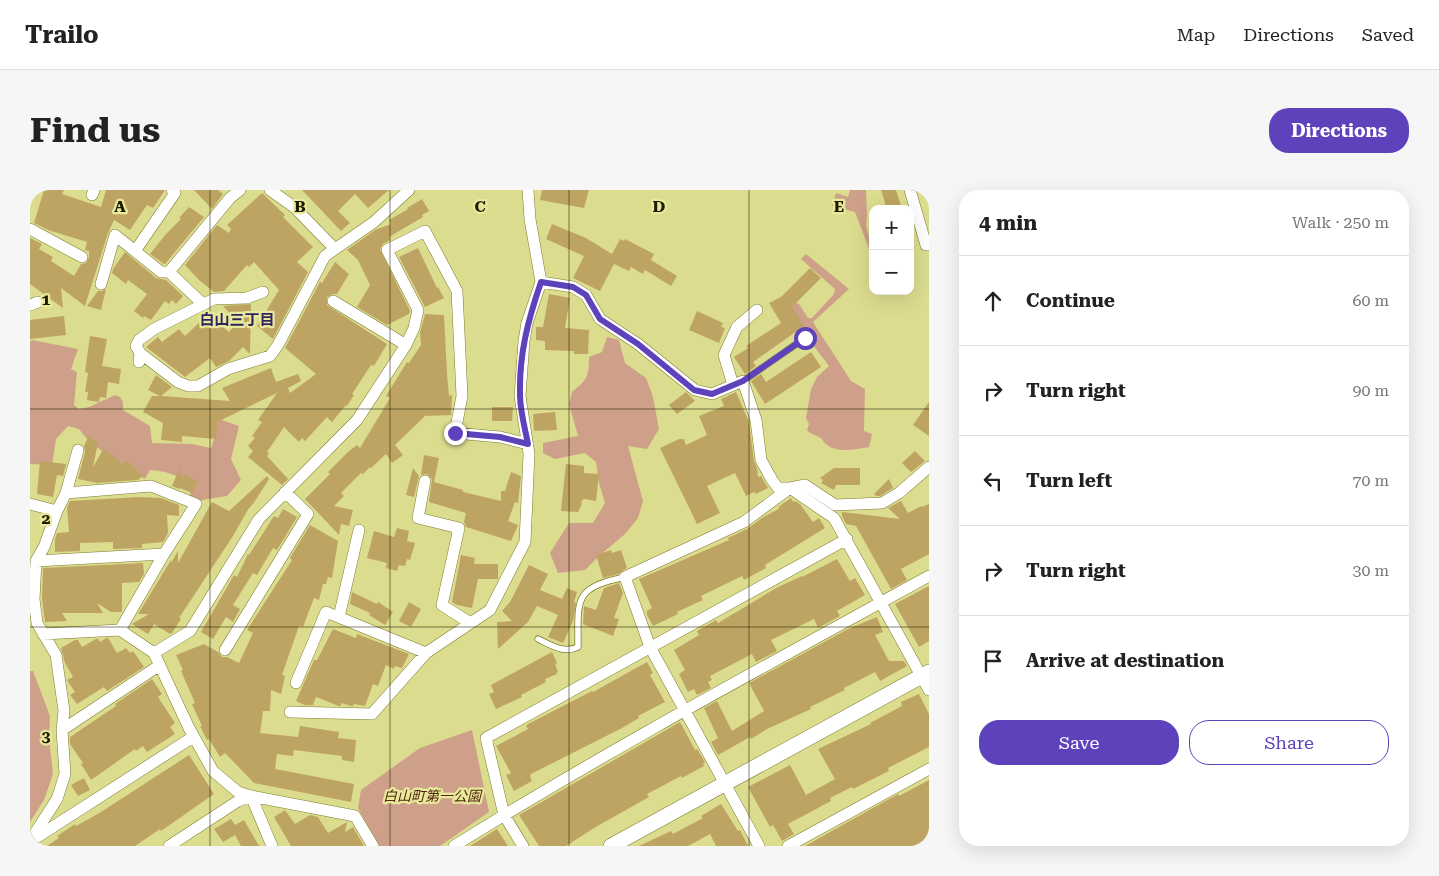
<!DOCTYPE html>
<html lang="en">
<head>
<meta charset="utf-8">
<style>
  body { margin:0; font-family:"Roboto Serif","Noto Sans JP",serif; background:#f6f6f6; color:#222 }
  .controls { position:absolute; right:15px; top:15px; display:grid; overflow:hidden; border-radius:10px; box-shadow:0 5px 20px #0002 }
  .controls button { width:45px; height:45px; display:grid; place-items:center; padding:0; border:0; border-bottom:1px solid #e0e0e0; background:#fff; color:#222; font:25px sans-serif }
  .stop { position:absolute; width:15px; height:15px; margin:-11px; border:4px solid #5e42bb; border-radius:50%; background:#fff }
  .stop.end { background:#5e42bb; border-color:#fff; box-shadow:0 1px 5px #0008 }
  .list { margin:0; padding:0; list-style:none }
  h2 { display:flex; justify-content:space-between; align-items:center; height:65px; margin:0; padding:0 20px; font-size:21px }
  h2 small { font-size:16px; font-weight:400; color:#767676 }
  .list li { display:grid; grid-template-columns:32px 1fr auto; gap:15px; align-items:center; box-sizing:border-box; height:90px; padding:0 20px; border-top:1px solid #e0e0e0 }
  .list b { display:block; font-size:19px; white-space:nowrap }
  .list em { font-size:16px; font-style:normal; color:#767676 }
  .actions { display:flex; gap:10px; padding:15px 20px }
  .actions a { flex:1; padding:11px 0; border:1px solid #5e42bb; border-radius:20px; text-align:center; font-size:18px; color:#5e42bb }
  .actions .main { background:#5e42bb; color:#fff }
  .icon { flex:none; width:28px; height:28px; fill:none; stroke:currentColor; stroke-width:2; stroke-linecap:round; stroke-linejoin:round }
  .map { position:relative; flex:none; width:899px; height:656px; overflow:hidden; border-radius:20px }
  header { display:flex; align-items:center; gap:30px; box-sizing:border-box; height:70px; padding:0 25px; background:#fff; border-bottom:1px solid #e0e0e0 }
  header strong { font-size:24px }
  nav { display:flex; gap:28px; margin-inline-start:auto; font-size:18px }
  .intro { display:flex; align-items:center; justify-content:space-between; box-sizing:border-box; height:120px; padding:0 30px }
  h1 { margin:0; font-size:35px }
  .button { padding:12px 22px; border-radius:20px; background:#5e42bb; color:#fff; font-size:18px; font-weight:700 }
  main { display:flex; gap:30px; padding:0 30px }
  aside { flex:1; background:#fff; border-radius:20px; box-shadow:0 5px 20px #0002 }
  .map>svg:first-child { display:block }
  .green { fill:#cea089 }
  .building { fill:#bea462 }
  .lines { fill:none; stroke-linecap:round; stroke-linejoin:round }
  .service-casing { stroke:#7c7b2e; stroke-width:7 }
  .minor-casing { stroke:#7c7b2e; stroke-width:12 }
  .tertiary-casing { stroke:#7c7b2e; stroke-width:16 }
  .service { stroke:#fff; stroke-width:5.5 }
  .minor { stroke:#fff; stroke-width:11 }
  .tertiary { stroke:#fff; stroke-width:15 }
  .route { stroke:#5e42bb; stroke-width:6 }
  .grid { fill:none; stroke:#1d1c00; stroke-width:1; stroke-opacity:0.55 }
  .labels { text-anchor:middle; stroke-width:4.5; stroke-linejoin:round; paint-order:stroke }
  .park-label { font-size:14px; font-style:italic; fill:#4f250d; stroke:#e9e99c }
  .neighbourhood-label { font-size:15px; font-weight:bold; fill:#2f245e; stroke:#e9e99c }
  .grid-label { font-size:16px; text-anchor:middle; font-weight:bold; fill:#1d1c00; stroke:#e9e99c; stroke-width:4.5; stroke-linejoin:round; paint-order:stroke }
</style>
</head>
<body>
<header>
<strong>Trailo</strong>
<nav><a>Map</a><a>Directions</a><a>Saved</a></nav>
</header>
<div class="intro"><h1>Find us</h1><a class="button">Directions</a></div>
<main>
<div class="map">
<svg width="899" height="656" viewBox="0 0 899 656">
  <rect width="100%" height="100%" fill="#dcdc8f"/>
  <path class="green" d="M820,0H836L837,25L836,36L843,60V69L825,22L802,16L806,3L818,7Z
    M776,64L819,99L783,132L821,191L835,199L834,241L842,244L839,257C825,259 807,264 796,254C794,253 793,250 791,248C786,245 781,245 777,240L779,234L776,228L781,199L787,187L799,176L780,151L760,116L764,112L769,114L778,128H782L804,104L805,99L771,69Z
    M577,147L589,150L595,173L616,188L623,207L629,239L617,259L598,256L613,311L608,328L595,344L569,366L555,380L528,383L520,363L539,333H563L575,313L569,293L566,272L555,263L525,269L513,263V253L548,246L539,214L542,202C557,190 559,187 559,167L572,162Z
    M2,150L48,159L41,179L47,182L44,215L49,219L59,217L85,205L90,207L93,212V220L120,236L122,253L162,254L181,258L186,243L184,230L189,229L209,236L201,269L211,290L197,306L166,311L159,308L163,296C150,286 137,281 120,280L115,289L78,266L57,249L49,239L38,236L26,249L22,275L0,274V152Z
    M0,481H3L20,526L19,547L23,584L14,610L0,632Z
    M442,540L459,622L410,656H349L328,618L331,600L390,558Z"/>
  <path class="building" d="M14,0H34L32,4L71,17L76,0H135L123,18L117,15L100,40L84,30L78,43L55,116L31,98L33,118L0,94V48L12,54L9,59L23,67L21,71L44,86L51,74L56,73L59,67V61L55,60L57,52L18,40L4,33Z
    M164,0H188L193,4L182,19Z
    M272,0H359L338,18L325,4L308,21L320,33L311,41Z
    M512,0H559L554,18L510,10Z
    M851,0H866L872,19H857Z
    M232,3L255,25L253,27L283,57L267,72L278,82L243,149L227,136L249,100L224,72L219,77L217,75L194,101L184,102L169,90L155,75L187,35L199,43L201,39L197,35Z
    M392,9L399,21L392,25L393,27L359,47L360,50L353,54L350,59L380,121L379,124L357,135L327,117L340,95L328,70L317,60L345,40L361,34L359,30L378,19L377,18Z
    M159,17L174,27L135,74H134L120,64L136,44L151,29L149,28Z
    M522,34L556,48L582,64L590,49L594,51L595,49L624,64L621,70L647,86L641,96L615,80L613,84L601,77L599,81L584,74L570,101L543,88L554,66L516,49Z
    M388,58L407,98L408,97L414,108L395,117L369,67Z
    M95,62L126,88L136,90L153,106L146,114L142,110L139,114L135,111L121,130L114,126L113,128L104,121L117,104L98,90L96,94L82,83L83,79Z
    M305,72L319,84L307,104H303L297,107V115L357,154L344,176L341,175L322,204L324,205L317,216L316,215L302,232L297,227L275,251L272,248L269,252L254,237L237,262L239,263L237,266L258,289L252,295L218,267L223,261L218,256L225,248L222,246L232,232L228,230L247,203L187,232L186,249L152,246V252L131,250L133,233L113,222L122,206H130L118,200L126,185L142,197L131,206L200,211L192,198L241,178L246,192L268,184L271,191L258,198L260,203L286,184L255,158L290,92L292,93Z
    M780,78L791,88L762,117L774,136L723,172L726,176L715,184L704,167L718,158L716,156L751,133L739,113L751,107Z
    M76,99L71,120L57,116L68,101H72Z
    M519,104L540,108L535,138L559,140L558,164H544V161L515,160V151L506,150V137H513Z
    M221,114L220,164L213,157L199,171L186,177L180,168L155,187L116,157L128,147L132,152L149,139L155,146L172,130L173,132L180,126L199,142L208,132L193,116Z
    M667,121L693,133L691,137L695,138L689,153L659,140Z
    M395,124L414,125L417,184L419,206L422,205L421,225L395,226L365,255L373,265L362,273L356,264L341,278L340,277L333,284L331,283L311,303L314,306L304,316L323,320L319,336L311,334L309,345L275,309L300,284L298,282L318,262L327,255L330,258L360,208L356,206L377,172L379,173L391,155L390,143Z
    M34,126L36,145L0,149V130Z
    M60,146L77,149L72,176L91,179L89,194L78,192L76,208L70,207L69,212L57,210L58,202H55L58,183L55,182Z
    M781,162L791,177L735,214L721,191L731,184L736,192Z
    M656,202L665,211L647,224L639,215Z
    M706,202L719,232L724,271L727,278L728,287L731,286L738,298L726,304L724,302L716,306L705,283L677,296L690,323L667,334L630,258L649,249H654L656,255L677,245L669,226L694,216L691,209Z
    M899,212V246L883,235Z
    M462,217H483L482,231H462Z
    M525,222L527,240L504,241L503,224Z
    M59,245L68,253L63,277L74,258L92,274L97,270L113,286L108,290L67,293L48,289L55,262L54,256Z
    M885,261L895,271L881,282L872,273Z
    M394,265L409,268L404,292L433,300V302L471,311V301H475L481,282L491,286L488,313L485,312L478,331L488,335L481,351L436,337L434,332L436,323L399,312L402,289L397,284L391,285Z
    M10,271L36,274L33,286L27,285L23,307L7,304Z
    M536,274L554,276V283L569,284L566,311L555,309L552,310L551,316L548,322L531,321Z
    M150,277V285L154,286L155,285L168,291L162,303L150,298V299L142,296Z
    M383,278L389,286L384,307L376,305Z
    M804,278H830V295H806L804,300L791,293L793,290L790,288Z
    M237,286L239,289L223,314L219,318L203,346L149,428L151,429L142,443L140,444L124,434L118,444L102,434L119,424H108L141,370V373L148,361V373L182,312L199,321Z
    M859,289L863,298L850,306H846L844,304Z
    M109,307L131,308L149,315V326L137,325L138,343L133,352L112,354V358L83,359V352L50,353V361L25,362V349L27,343L39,342L37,318L40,311Z
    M761,308L763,312L765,311L770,314L783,332L789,328L795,338L735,375L736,378L714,390L712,386L671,406L673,410L647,422L648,424L623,436L617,425V421L622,418L609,389L699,350L698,348L717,339L732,328L750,318L748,317Z
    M871,311L878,323L891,316L892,317L899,314V364L871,379L877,390L861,399L826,336L816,334L812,326V322L870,329L858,318Z
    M253,319L267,327L247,360L243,358L227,385L223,383L203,415L210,419L203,432L196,427L183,449L171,442L204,385L207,387L218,364L219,365L244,326L248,328Z
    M280,335L308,351L302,388L298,387L296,394H293L289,410L284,408L273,437L269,436L252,485L255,486L251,504L241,500L240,521H233L230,543L268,547L270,536L309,542L308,548L326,550L324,572L312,570V566L264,560L263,566L247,564L245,579L324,594L321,612L224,593L195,563L190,567L179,549L177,550L170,536H172L162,514L165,513L151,481L153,480L146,465L174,454L188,462L192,467H197L209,473L223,443L217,440L262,370L260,368Z
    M367,338L379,341L377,351L385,353L380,370L377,369L375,376L369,375L367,381L356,378L357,373L337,368L344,341L364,347Z
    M581,360L582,363L591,360L597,378L588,384L573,388L566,365Z
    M431,365L445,368L444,374H468V389H448L442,418L427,415L422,412Z
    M807,369L820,391L825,388L835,405L807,421L810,426L788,438L784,429L741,450L747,461L726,472L722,464L680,486L682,490L678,492L681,498L667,505L664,499L658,502L649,484L655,480L644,460L669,445L667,441L686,430L688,433L748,397L772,386V387Z
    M113,373L114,384L109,392L92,393V422H81L67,413L73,423H32L37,431L15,432L12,409L13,378Z
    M499,375L518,384L510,400L532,409L537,398L547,402L544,412L546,413L543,431L533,453L518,447L528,425L507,416L498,432L468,459L467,432L482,431L472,421L480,412Z
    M589,393L593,403L584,428L589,429L583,446L553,434L554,416L566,420L574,398Z
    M899,396V451L889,457L865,414Z
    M322,402L347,414L348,412L363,422L355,435L339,425L340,423L320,414Z
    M379,412L391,419L381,437L369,431Z
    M847,427L853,442L845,445L859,471H874L877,476L850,491L845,482L814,498L815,500L780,517L781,519L737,539L721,549L720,547L688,565L681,552L688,548L674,518L687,511L702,541L734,521L719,493L818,439Z
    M303,439L326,448L327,444L379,464L372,478L365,476L364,479L356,475L348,496L343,494L335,516L324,514L323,516H321L311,513V516H309L286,507L283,515H275L266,511L284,470H287Z
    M76,448H78L87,463L96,458L100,463L103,461L114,477L77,501L74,497L47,514L40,505L45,502L37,490L43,487L35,473L31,458L45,450H48L52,457L66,449H68L70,452Z
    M522,462L527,473L525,474L528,482L526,483L527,484L515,489L516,492L491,505L492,507L466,519L459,504L464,502L461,495Z
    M617,472L623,483L620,485L635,512L608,526L609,528L592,538L501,584L500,586L502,591L484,601L476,585L481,583L466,556L498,539L496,536L498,534L562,501L563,502Z
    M122,489L132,504L128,507L145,533L140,537L145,544L117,562L113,556L106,561L105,559L61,590L51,574L53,573L40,554V547L86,516L85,514Z
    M889,504L899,524V557L858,578L859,581L823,599L822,597L800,608L801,611L758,634L764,644L752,651L743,635L740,637L718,597L760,575L776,605L805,589L788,559L841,534L840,533L872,516L871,512Z
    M650,532L665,560L667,559L675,572L673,574L674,576L652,588L651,586L617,604L619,607L564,638L536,656H509L489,625Z
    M159,565L184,604L131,641L130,639L105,656H17L29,648L27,646L45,634L46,636L71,622Z
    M54,588L60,600L48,606L41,595Z
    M899,590V648L884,656H775L868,604L869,606Z
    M691,614L708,641L710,640L718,656H686L680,644L658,656H609L641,641L643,644L673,628L671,626Z
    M255,620L265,634L280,625L288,627L298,643L317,632L315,642L323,637L334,656H261L244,627Z
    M201,629L205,635L214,630L229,656H211L205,645L193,652L184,639Z
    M467,639L478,656H440Z"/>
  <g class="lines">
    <defs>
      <path id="service" d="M713,191L775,148
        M508,449C521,455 534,464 548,457C548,409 543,398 595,387"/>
      <path id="minor" d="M240,0L264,17L305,59
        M498,0L500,29L511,92L543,97L556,105L570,129L608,154L665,200L682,204L713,191L726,230L731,270L742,290L748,298H760L804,328L899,500
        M880,0L896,55H899
        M62,5L64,0
        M0,39L52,67
        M105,61L145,3L142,0
        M71,94L85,45L131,82H139
        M303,111L376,155
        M173,114L139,82L200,8L210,0
        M0,115L8,112
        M110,163L106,156L109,150L124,139L184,109L217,108L233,102
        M109,172L110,163L148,192L158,196H168L198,179L240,166L248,155L295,66L344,32L379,0
        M703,195L694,165L707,137L727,120
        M395,291L388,328L429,338L412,415L440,433
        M36,303L121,296L166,314L134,364L90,440
        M0,314L27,321
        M6,371L134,364
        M309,427L329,340
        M13,444L90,440L124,463L159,538L183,581L208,602L221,606L325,626L343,656
        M195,460L278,324L255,302
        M124,463L160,441L229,329L327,230L376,155L384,138L388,120L357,60L395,41L427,101L432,206L425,243L470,247L498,254
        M266,493L296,422L396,463
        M260,522L342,524L396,463L460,420L495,352L499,264L490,206L494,151L497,133L511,92
        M32,540L130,475
        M4,649L163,547
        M0,651L27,609L35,584L32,540L34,521L26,465L7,433L4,409L6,371L14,357L27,321L36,303L48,260
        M139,656L208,611L221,606L242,656
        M424,656C578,560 739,474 899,386
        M493,656L474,625L456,548L817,349
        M729,656L620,457L595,387L714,332L760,298L775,295L805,315L852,313L869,303L899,277
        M758,656L899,579"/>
      <path id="tertiary" d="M581,656L899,482"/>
    </defs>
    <use href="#service" class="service-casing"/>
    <use href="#minor" class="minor-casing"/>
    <use href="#tertiary" class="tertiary-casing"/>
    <use href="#service" class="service"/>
    <use href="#minor" class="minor"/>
    <use href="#tertiary" class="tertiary"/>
  </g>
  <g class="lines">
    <path class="route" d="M425,243L470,247L498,254C495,238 490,221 490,205C489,164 498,130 511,92L543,97L556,105L570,129L608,154L664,200L682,204L713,191L775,148"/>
  </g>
  <path class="grid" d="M180,0V656M360,0V656M539,0V656M719,0V656M0,219H899M0,437H899"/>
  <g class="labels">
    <g class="park-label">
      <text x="402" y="611">白山町第一公園</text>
    </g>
    <g class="neighbourhood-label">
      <text x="207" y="135">白山三丁目</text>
    </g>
  </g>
  <g class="grid-label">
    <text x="90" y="22">A</text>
    <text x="270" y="22">B</text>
    <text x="450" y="22">C</text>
    <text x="629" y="22">D</text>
    <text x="809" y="22">E</text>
    <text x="16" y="115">1</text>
    <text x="16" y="334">2</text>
    <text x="16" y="552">3</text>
  </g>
</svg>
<div class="controls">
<button>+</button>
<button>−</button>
</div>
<div class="stop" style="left:775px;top:148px"></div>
<div class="stop end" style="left:425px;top:243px"></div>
</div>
<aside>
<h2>4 min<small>Walk · 250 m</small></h2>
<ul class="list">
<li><svg class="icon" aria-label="ahead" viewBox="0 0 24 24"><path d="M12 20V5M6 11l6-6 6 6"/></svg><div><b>Continue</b></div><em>60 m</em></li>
<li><svg class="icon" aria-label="right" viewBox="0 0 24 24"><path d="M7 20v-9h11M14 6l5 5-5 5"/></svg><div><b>Turn right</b></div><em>90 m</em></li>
<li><svg class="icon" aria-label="left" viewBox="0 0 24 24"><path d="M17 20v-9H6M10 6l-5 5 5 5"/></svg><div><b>Turn left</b></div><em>70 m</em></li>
<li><svg class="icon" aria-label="right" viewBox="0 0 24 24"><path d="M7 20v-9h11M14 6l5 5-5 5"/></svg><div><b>Turn right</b></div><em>30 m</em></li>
<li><svg class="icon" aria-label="arrive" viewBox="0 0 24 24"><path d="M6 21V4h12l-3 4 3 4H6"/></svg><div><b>Arrive at destination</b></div></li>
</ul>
<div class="actions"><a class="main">Save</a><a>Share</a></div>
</aside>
</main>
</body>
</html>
